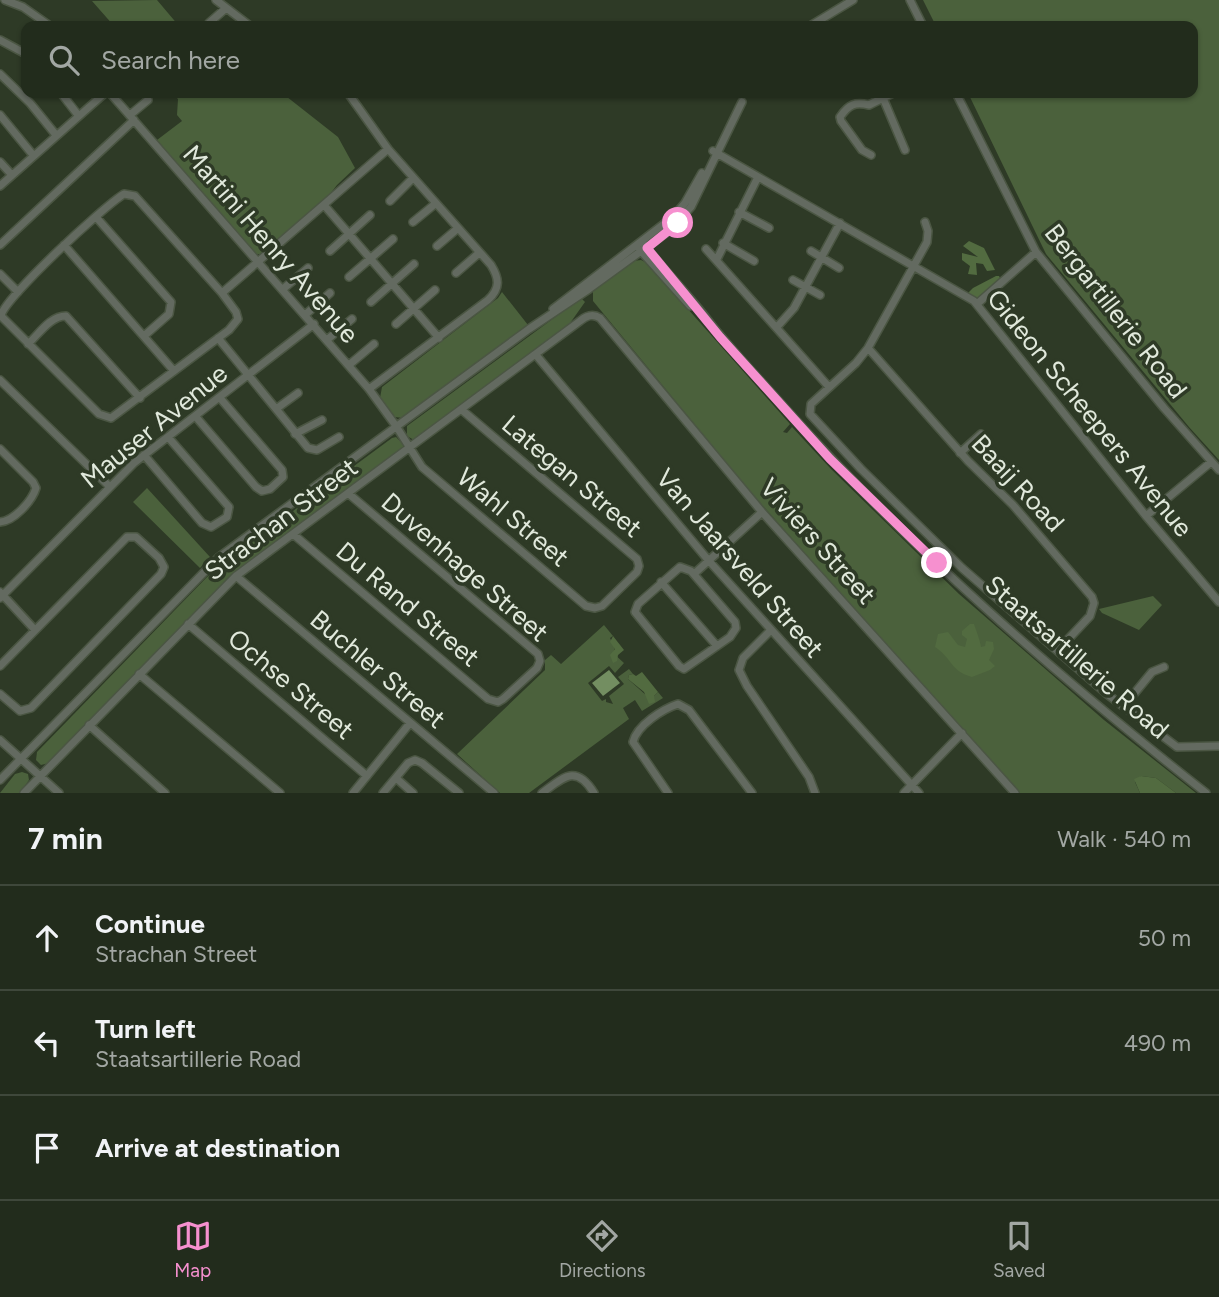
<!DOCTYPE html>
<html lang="en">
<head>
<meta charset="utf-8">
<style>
  body { margin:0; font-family:Figtree,sans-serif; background:#2a3425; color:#f1f3f6 }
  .stop { position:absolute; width:21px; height:21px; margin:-16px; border:5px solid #f690cf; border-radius:50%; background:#fff }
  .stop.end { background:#f690cf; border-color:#fff; box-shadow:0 2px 7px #0008 }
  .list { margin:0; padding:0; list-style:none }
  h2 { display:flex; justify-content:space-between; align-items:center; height:91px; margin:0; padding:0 28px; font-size:30px }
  h2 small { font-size:23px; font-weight:400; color:#a2a7a3 }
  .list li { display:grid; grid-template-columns:46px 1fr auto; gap:21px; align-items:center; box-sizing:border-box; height:105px; padding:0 28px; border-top:2px solid #3f483b }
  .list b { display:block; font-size:26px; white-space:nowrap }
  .list p { margin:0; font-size:23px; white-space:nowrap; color:#a2a7a3 }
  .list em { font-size:23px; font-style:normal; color:#a2a7a3 }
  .icon { flex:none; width:38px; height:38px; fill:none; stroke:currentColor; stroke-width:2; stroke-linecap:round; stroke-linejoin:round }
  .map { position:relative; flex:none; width:1219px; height:793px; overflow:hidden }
  .search { position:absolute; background:#222c1c; box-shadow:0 2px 5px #0004; left:21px; right:21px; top:21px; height:77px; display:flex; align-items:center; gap:18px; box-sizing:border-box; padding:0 24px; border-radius:14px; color:#a2a7a3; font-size:26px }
  .sheet { height:406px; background:#222c1c }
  nav { display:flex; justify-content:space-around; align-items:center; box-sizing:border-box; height:98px; border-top:2px solid #3f483b; background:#222c1c; font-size:19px; color:#a2a7a3 }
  nav a { display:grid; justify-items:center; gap:4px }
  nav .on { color:#f690cf }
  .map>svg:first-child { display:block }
  .green { fill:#4b613c }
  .forest { fill:#526b40 }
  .water { fill:#738e61 }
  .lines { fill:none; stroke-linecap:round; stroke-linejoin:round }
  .minor-casing { stroke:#4b5643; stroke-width:10 }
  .minor { stroke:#636a60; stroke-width:7 }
  .route { stroke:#f690cf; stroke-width:9 }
  .labels { text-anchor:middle; stroke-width:7; stroke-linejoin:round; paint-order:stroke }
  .street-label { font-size:26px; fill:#e1e9dc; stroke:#2e3a26 }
</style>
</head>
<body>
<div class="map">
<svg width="1219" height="793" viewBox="0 0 1219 793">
  <rect width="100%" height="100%" fill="#2e3a26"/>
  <path class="green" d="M157,0L179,26H114L92,1Z
    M923,0H1219V460L1189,427L1046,254L968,93H1193V26H936Z
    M172,93H282L338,137L355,168L337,185L327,198L263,254H255L157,140L182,121L177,115L178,99Z
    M641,260L647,263L790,424L783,432L787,433L792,427L831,469L959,594L1104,720L1196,793H1176L1156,778L1141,776L1135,782L1140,793H1018L747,488L593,301V291L633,261Z
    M502,292L528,325L403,418L395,417L380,398L382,387L498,298Z
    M581,298L585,302L568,326L414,440L407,436V426Z
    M396,437L403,444V449L225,581L49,763L41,765L36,760L37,752L206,578L228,559L392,438Z
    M147,488L210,557L200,568L133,502Z
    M1153,596L1162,605L1139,630L1102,613L1099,609Z
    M604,625L613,636L610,638L615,648L613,653L624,663L615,673L609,666L588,683L602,701L606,699V702L613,704L609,696L624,684L618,677L629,669L633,674L629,675L628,679L647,696H654L658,692L663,698L642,711L635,700L623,708L629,719L529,793H500L457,754L545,670V660L551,655L561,664Z
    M22,772L28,774L29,780L20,793H0L15,774Z"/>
  <path class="forest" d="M969,241L984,248L995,270L987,271L983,264L976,263L977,275L968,274L970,266L962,260V253L978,257L963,246Z
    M996,276H999L1001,280L978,298L969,295V292L973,288Z
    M970,624H974C976,630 980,640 981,647L985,646L986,641L993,642L994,649L989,660L995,666L990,670L972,677C950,671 953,659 935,647L938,634L948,632L958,645L965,647L967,639L962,635V631Z
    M613,636L624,650L618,655L617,661L613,663L610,655L615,649L610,642Z
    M642,672L658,692L654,696L655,702L649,704L644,692L628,679L629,675L633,674L636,676Z
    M1141,776L1156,778L1176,793H1140L1134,779Z"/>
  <path class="water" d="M609,670L620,683L603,696L592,683Z"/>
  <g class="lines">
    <defs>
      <path id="minor" d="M5,0L23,7L50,26
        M216,0L250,26
        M910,0L923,26
        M209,23L225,9
        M810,26L853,0
        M0,40L26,54
        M0,74L30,103L56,135
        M61,93L78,115
        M110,93L369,389L396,426L422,467L586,606L595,608L602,606L637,572L639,566L637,559L462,410
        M348,93L388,149L491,265C499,278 501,288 488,300L369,389
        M956,93L1036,252L1164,408L1219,470
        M883,98L905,150
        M0,115L33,155
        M130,115L148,100
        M713,151L974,301L1146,516L1219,602
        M871,155L862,150L841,121L840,117C849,104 855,102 869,105L893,93
        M0,162L11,174
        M0,186L105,93
        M124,194L135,196L222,293L236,312L238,319L229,330L111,418L99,414L1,316C3,299 104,206 124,194Z
        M390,201L413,178
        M324,205L439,338
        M739,212L769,228
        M96,217L171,302L169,314L144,336
        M413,222L435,204
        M925,222L928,231L927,242L868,348L856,363L811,404L810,414L861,469L962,568L1107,694L1177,747L1219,746
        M642,242C663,270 689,295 710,323C733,352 759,379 784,407C911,549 1056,675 1206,793
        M723,243L754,261
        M0,245L134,120
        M64,245L174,371
        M437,246L457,229
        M706,249L829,387
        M640,250L690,306
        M330,251L370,215
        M811,251L839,268
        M717,259L758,177
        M456,273L479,253
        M0,274L18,292
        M349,277L393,239
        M793,280L820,295
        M283,289L308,268
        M222,293L388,149
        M371,302L414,264
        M977,304L1036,252
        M553,309L673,217L685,203L702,173
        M305,315L330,293
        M396,324L435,290
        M777,327L794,308L840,223
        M218,338L308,448L317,450L339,437
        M328,339L352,319
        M28,344C39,334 50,316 66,316L140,398
        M868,348L968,461L1013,505L1092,597L1094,603L1090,616L1058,650
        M536,355L709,561L919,793
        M349,365L374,344
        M0,380L109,486
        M276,409L298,393
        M196,417L256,487L262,491L270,489L283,477L282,470L220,398
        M295,434L322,420
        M0,449L33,482L36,488C32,501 14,521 0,522
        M960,453L981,434
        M144,455L202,523L211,527L227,517L229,507L168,437
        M1146,516L1211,462
        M293,534L488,699L498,702L503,699L537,668L540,661L538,654L349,494
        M680,567L691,571L735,622L736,628L730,637L684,669L679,666L635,612L638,604Z
        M694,574L762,512
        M236,576L494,793
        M661,582L717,646
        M0,592L35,630
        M0,598L134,463L314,324
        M188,624L367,776
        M770,631L743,658L739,670L747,686L809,777L815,793
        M0,666L127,537H136L159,558L164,567L161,574L31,708L20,711L0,694
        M139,674L280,793
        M1124,706L1152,672L1164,667
        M89,725L165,793
        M0,740L59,793
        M396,778L413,793
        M0,780L219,557L529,329L589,289L670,230L691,207L742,102
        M24,793L236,576L580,321C586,316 592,313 600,318L762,512L1015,793
        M353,793L410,723
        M383,793L408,763L415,760L422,763L459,793
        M542,793C564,777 576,764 594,793
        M668,793L633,742C637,725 663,709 678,704L689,710L752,793
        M904,793L962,733"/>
    </defs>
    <use href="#minor" class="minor-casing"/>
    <use href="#minor" class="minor"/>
  </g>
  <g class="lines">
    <path class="route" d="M678,223L647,248L720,337L830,459L937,563"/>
  </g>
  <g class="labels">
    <g class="street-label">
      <text transform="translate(271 244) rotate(49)" y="9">Martini Henry Avenue</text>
      <text transform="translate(1116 311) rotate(52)" y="9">Bergartillerie Road</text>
      <text transform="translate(1090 413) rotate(51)" y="9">Gideon Scheepers Avenue</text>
      <text transform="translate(154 426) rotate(-39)" y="9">Mauser Avenue</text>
      <text transform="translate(572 476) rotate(40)" y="9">Lategan Street</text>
      <text transform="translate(1018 483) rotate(47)" y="9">Baaij Road</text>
      <text transform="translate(513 517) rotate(40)" y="9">Wahl Street</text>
      <text transform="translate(281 519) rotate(-37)" y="9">Strachan Street</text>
      <text transform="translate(818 541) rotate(48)" y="9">Viviers Street</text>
      <text transform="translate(740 563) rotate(49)" y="9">Van Jaarsveld Street</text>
      <text transform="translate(465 567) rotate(41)" y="9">Duvenhage Street</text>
      <text transform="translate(408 604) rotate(40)" y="9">Du Rand Street</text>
      <text transform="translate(1077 657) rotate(41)" y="9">Staatsartillerie Road</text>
      <text transform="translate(378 669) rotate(40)" y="9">Buchler Street</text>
      <text transform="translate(291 684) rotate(40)" y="9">Ochse Street</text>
    </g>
  </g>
</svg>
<div class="stop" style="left:678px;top:223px"></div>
<div class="stop end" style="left:937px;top:563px"></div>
<div class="search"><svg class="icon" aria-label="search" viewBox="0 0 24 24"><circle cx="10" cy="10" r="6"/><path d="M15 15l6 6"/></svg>Search here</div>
</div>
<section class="sheet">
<h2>7 min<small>Walk · 540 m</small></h2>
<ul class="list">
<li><svg class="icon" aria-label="ahead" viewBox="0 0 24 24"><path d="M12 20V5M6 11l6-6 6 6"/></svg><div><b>Continue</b><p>Strachan Street</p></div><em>50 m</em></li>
<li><svg class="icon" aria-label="left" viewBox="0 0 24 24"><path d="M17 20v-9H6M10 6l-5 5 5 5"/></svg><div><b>Turn left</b><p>Staatsartillerie Road</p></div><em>490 m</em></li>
<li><svg class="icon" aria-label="arrive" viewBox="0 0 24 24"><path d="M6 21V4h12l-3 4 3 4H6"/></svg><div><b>Arrive at destination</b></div></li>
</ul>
</section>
<nav>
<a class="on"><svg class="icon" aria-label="map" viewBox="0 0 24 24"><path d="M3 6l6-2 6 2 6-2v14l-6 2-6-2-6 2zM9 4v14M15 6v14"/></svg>Map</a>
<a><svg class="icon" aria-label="directions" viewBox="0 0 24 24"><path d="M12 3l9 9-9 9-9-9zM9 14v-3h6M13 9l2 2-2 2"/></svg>Directions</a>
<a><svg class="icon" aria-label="saved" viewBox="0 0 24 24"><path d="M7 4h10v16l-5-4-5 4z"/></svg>Saved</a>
</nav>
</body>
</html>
